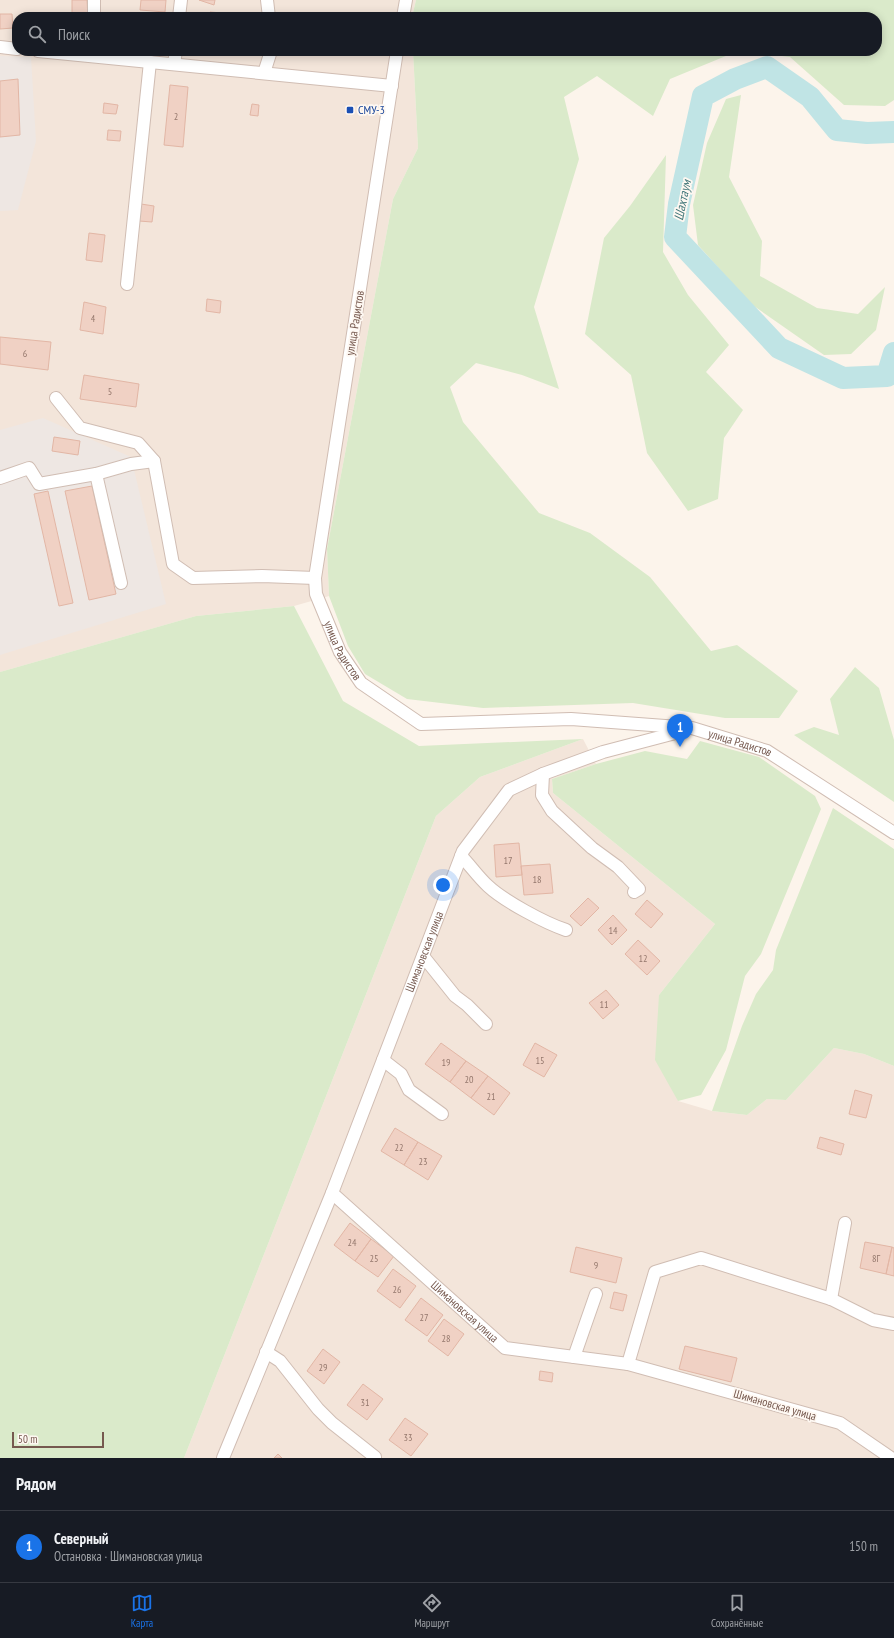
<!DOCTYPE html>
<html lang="ru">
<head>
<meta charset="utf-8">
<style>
  body { margin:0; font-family:"PT Sans Narrow",sans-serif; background:#20242c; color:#f1f3f6 }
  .scale { position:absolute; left:12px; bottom:10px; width:92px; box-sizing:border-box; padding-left:4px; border:2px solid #76594f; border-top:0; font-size:11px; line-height:14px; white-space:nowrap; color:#76594f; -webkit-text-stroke:3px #fef8f2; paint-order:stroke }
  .you { position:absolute; left:443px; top:885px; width:14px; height:14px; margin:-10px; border:3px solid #fff; border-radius:50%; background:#1a73e8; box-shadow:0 0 0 6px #1a73e833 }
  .badge { display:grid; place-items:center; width:26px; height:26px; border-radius:50%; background:#1a73e8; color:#fff; font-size:13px; font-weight:700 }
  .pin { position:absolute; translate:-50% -33px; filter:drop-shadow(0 1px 2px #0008) }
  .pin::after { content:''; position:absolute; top:21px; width:14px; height:12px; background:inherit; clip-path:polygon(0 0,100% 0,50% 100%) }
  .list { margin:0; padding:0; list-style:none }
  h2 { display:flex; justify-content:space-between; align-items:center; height:52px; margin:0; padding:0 16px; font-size:17px }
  h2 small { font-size:13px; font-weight:400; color:#9ea1a6 }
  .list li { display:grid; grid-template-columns:26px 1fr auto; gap:12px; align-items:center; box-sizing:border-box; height:72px; padding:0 16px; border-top:1px solid #363941 }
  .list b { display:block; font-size:15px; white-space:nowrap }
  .list p { margin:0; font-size:13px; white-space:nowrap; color:#9ea1a6 }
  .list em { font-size:13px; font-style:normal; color:#9ea1a6 }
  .icon { flex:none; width:22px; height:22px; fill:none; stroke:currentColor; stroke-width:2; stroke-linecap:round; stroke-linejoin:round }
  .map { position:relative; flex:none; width:894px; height:1458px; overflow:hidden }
  .search { position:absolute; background:#171b24; box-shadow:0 2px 10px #0003; left:12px; right:12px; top:12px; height:44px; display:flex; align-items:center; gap:10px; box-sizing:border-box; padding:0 14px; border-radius:16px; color:#9ea1a6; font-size:15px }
  .sheet { height:124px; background:#171b24 }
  nav { display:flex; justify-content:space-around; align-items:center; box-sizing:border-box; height:56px; border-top:1px solid #363941; background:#171b24; font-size:11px; color:#9ea1a6 }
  nav a { display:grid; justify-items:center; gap:2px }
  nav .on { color:#1a73e8 }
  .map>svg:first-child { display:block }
  .residential { fill:#f3e5da }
  .industrial { fill:#eee7e3 }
  .green { fill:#daeaca }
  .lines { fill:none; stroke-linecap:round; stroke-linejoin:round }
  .river { stroke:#c0e4e5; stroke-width:22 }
  .building { fill:#f0d1c4; stroke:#e2b6a5 }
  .minor-casing { stroke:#d0bdb3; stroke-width:14 }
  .minor { stroke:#fff; stroke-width:12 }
  .transit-dot { fill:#1a4fb4; stroke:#fef8f2; stroke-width:1.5 }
  .labels { text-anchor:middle; stroke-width:3.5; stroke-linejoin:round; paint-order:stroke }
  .number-label { font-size:10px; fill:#94776c }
  .transit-label { font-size:12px; fill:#164399; stroke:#fef8f2; text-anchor:start }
  .street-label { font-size:12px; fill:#76594f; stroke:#fef8f2 }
  .water-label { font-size:13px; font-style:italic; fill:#42777a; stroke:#fef8f2 }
</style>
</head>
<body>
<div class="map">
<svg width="894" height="1458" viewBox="0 0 894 1458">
  <rect width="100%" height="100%" fill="#fcf4eb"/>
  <path class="residential" d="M0,0H416L412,17H17V51H413L418,148L393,199L327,549L329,596L294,606L196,616L0,672Z
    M583,739L596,764L552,779L553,793L715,924L659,995L678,1101L712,1111L747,1115L767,1099L786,1100L834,1048L864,1054L894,1066V1458H184L436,816L480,777Z"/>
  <path class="industrial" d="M0,56L31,57L36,141L18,210L0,211Z
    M43,418L131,457L166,604L0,655V430Z"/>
  <path class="green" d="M416,0H894V100L885,106L844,105L790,57L741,51H877V17H412Z
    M413,51H738L670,79L653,116L597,76L564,97L579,159L534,307L559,389L522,375L476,363L450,387L463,422L539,513L590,533L650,577L711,651L737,645L798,691L779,718H725L633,703L483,708L407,699L365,674L348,646L329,596L327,549L393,199L418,148Z
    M741,95L729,177L762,241L760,276L817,308L858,314L885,287L876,330L851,354L824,355L751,304L698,245L693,205L707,143L726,99Z
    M666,155L663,252L688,295L729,345L706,372L743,410L724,438L718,499L688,511L647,453L631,375L585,334L604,238L630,206Z
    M294,606L343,701L419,746L583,739L480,777L436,816L184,1458H0V672L196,616Z
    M855,667L879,688L894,740V802L794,735L814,727L839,735L830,699Z
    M700,741L759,757L815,796L821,809L761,954L745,976L726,1050L701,1095L678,1101L655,1060L659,995L715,924L553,793L552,779L596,764L645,751L687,759Z
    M833,808L894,849V1066L864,1054L834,1048L786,1100L767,1099L747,1115L712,1111L742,1026L756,994L773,970L776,950Z"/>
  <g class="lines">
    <path class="river" d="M894,132L867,133L837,130L810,97L767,67L735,79L703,96L679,204L675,237L779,348L843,378L887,376L894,353"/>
  </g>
  <path class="building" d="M72,0H87L88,17H72Z
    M141,0H166L165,12L140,10Z
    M199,0H215L214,5Z
    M210,12L222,13V17H209Z
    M0,14H12L13,28L0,29Z
    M18,79L20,135L0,137V81Z
    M170,85L188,87L183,147L164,145Z
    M104,103L118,105L116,114L103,113Z
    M252,104L259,105L258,116L250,115Z
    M108,130L121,131L120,141L107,140Z
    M141,204L154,206L152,222L139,221Z
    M89,233L105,235L102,262L86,260Z
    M207,299L221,301L220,313L206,311Z
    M84,302L106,307L103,334L80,330Z
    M0,337L51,342L48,370L0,364Z
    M84,375L139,384L136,407L80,399Z
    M54,437L80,441L78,455L52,451Z
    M92,486L116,594L89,600L65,491Z
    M48,491L73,603L59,606L34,494Z
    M519,843L522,875L496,877L494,845Z
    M550,864L553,893L524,895L521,866Z
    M588,898L599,908L581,926L570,916Z
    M647,900L663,914L651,928L635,914Z
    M613,915L627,930L612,945L598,930Z
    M638,940L660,961L647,975L625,954Z
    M606,990L619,1005L603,1019L589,1003Z
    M441,1043L466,1061L450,1082L425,1064Z
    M535,1043L557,1055L544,1077L523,1065Z
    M466,1061L488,1076L471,1098L450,1082Z
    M488,1076L510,1093L494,1115L471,1098Z
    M855,1090L872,1095L866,1118L849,1114Z
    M395,1128L418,1142L404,1165L381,1151Z
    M820,1137L844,1144L841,1155L817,1148Z
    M418,1142L442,1156L428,1180L404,1165Z
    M350,1223L371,1239L355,1261L334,1245Z
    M371,1239L394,1256L378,1277L355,1261Z
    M865,1242L892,1247L886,1274L860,1268Z
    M576,1247L622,1258L616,1283L570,1272Z
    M892,1247L894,1248V1276L886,1274Z
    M393,1269L416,1286L400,1308L377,1291Z
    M614,1292L627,1295L623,1311L610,1308Z
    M421,1298L443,1315L427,1336L405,1320Z
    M444,1319L464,1334L448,1356L428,1341Z
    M685,1346L737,1358L731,1382L679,1369Z
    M323,1349L340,1362L324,1384L307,1371Z
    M540,1371L553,1373L552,1382L539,1380Z
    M363,1384L383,1399L367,1420L347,1405Z
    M405,1418L428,1434L411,1456L389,1440Z
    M278,1454L282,1458H274Z"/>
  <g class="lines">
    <defs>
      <g id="minor">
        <path d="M94,0V17"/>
        <path d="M267,0L269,17"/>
        <path d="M179,17L181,0"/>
        <path d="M403,17L406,0"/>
        <path d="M0,47L17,49"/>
        <path d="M38,51L392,86"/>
        <path id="s1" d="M397,51L315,578L316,594L340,652L361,683L421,724L571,719L692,728L767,751L894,833"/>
        <path d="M174,64L176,51"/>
        <path d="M264,73L271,51"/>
        <path d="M127,284L150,62"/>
        <path d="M56,398L80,428L138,443L154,461L173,564L193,578L262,576L315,578"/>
        <path d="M96,474L121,583"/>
        <path d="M0,478L29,468L39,484L96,474L131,464L154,461"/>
        <path d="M543,774L542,795L552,811L592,848L618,867L639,889L634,892"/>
        <path d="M461,856C470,865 478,877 488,886C504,901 545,923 566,930"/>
        <path d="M423,956L455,996L467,1005L486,1024"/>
        <path d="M383,1060L401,1074L409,1090L442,1114"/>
        <path id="s2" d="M332,1193L505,1348L628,1364"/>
        <path d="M831,1299L845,1223"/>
        <path d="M266,1352L280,1361L318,1409L332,1423L375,1457"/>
        <path d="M574,1357L596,1294"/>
        <path id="s3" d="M223,1458L332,1193L463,851L509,790L543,774L603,752L683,731"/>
        <path d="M891,1458L840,1423L628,1364L655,1272L701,1258L831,1299L873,1320L894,1324"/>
      </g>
    </defs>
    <use href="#minor" class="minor-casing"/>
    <use href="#minor" class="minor"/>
  </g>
  <rect class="transit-dot" x="346" y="106" width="8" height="8" rx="2"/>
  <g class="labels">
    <g class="number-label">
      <text x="176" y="120">2</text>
      <text x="93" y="322">4</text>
      <text x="25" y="357">6</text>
      <text x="110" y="395">5</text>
      <text x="508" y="864">17</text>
      <text x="537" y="883">18</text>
      <text x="613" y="934">14</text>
      <text x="643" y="962">12</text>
      <text x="604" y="1008">11</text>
      <text x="540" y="1064">15</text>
      <text x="446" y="1066">19</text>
      <text x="469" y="1083">20</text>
      <text x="491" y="1100">21</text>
      <text x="399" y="1151">22</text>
      <text x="423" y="1165">23</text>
      <text x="352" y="1246">24</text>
      <text x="374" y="1262">25</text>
      <text x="876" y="1262">8Г</text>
      <text x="596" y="1269">9</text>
      <text x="397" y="1293">26</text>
      <text x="424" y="1321">27</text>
      <text x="446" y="1342">28</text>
      <text x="323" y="1371">29</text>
      <text x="365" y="1406">31</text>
      <text x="408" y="1441">33</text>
    </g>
    <g class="transit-label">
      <text x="358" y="114">СМУ-3</text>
    </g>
    <g class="street-label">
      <text transform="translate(355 323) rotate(-81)" y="4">улица Радистов</text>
      <text dy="4" stroke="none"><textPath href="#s1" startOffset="612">улица Радистов</textPath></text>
      <text dy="4" stroke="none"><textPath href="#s1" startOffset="1044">улица Радистов</textPath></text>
      <text dy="4" stroke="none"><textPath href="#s3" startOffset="545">Шимановская улица</textPath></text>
      <text dy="4" stroke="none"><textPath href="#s2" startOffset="178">Шимановская улица</textPath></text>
      <text transform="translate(775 1405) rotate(16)" y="4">Шимановская улица</text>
    </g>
    <g class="water-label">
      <text transform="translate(682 200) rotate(-78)" y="5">Шахтаум</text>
    </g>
  </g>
</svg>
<div class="scale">50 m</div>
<div class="you"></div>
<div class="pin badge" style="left:680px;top:747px">1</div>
<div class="search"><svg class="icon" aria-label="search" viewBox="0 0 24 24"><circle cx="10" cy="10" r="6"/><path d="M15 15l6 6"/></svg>Поиск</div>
</div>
<section class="sheet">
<h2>Рядом<small></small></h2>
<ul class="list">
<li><span class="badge">1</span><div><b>Северный</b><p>Остановка · Шимановская улица</p></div><em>150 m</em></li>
</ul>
</section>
<nav>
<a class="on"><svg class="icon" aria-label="map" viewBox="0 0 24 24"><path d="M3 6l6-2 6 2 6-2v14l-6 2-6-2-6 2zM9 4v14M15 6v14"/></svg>Карта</a>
<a><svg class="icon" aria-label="directions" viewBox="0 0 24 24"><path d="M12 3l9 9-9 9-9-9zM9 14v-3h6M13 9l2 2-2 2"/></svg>Маршрут</a>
<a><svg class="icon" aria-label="saved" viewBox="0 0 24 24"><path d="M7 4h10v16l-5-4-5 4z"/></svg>Сохранённые</a>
</nav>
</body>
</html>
